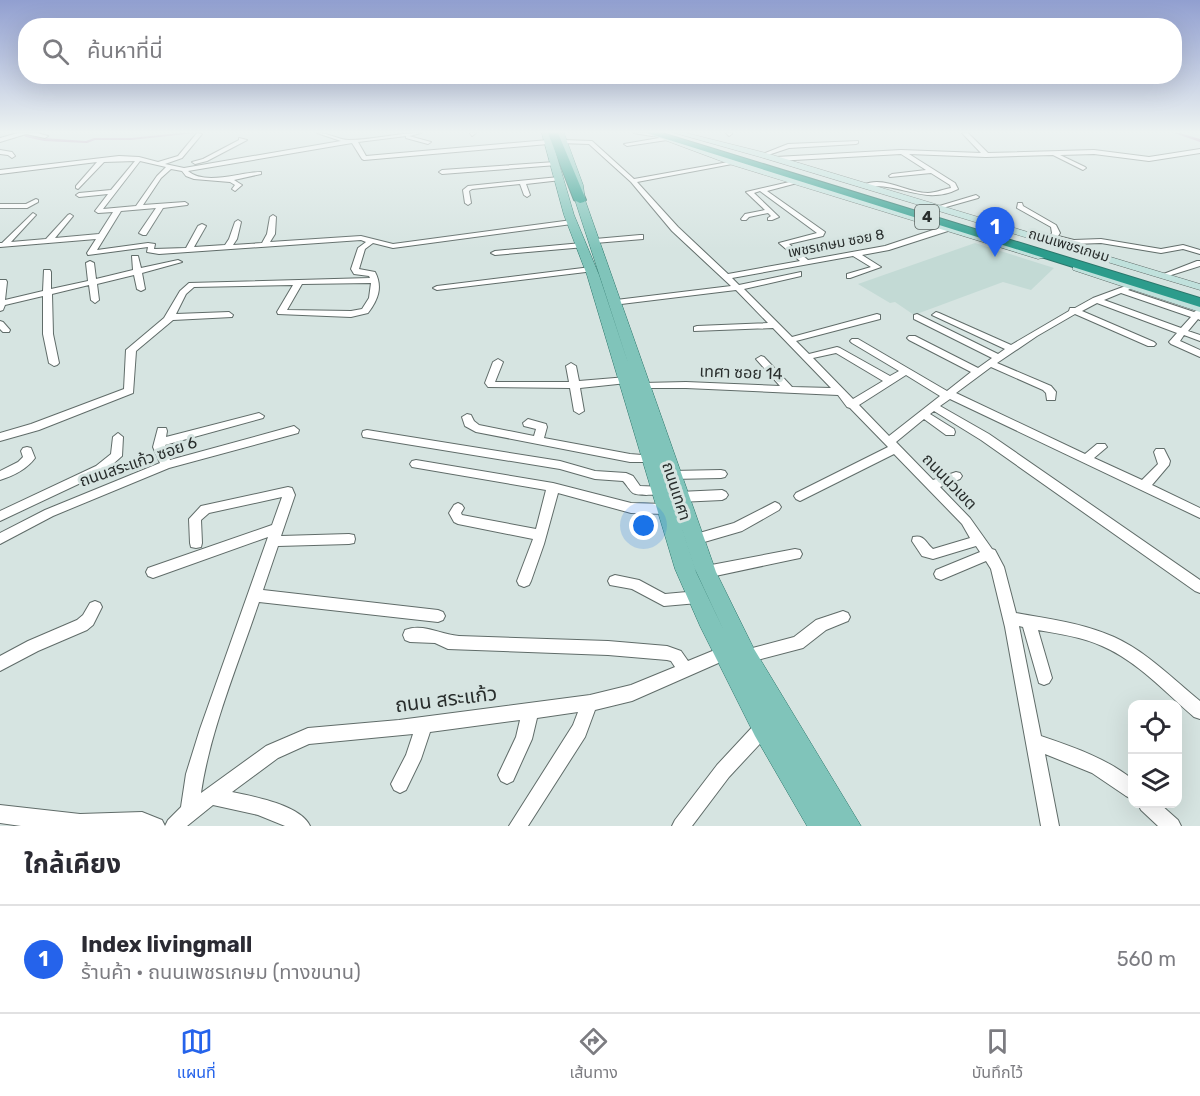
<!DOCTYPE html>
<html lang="th">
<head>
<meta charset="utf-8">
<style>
  body { margin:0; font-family:Rubik,"Noto Sans Thai",sans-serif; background:#f7f7f7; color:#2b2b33 }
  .controls { position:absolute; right:18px; bottom:18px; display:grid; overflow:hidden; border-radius:12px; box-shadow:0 6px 24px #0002 }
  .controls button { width:54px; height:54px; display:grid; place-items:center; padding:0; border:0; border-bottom:2px solid #e1e1e2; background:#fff; color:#2b2b33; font:30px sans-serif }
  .you { position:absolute; left:644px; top:526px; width:21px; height:21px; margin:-15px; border:4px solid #fff; border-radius:50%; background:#1a73e8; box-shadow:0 0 0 9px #1a73e833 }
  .badge { display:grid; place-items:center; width:39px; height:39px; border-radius:50%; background:#2563eb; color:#fff; font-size:20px; font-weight:700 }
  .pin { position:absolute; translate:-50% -50px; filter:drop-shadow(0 2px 3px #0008) }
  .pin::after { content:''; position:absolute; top:32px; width:21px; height:18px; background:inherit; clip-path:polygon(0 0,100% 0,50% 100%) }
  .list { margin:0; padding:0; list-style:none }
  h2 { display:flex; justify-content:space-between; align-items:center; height:78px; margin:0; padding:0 24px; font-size:26px }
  h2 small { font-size:20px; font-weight:400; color:#7c7c81 }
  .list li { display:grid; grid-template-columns:39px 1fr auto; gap:18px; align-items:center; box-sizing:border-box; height:108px; padding:0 24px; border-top:2px solid #e1e1e2 }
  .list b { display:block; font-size:22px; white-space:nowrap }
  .list p { margin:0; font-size:20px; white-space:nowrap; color:#7c7c81 }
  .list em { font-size:20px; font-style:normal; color:#7c7c81 }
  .icon { flex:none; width:33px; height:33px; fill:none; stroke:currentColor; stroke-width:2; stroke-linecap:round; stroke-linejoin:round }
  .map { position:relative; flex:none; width:1200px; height:826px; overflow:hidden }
  .search { position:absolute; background:#fff; box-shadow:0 6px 24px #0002; left:18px; right:18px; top:18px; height:66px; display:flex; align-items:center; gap:15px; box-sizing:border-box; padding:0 21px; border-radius:24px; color:#7c7c81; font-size:22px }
  .sheet { height:186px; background:#fff }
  nav { display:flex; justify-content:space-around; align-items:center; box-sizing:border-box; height:84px; border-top:2px solid #e1e1e2; background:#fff; font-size:16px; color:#7c7c81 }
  nav a { display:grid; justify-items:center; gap:3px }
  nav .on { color:#2563eb }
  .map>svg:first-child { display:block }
  .built { fill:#c3dad5 }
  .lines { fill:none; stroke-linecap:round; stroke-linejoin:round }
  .canal { fill:#b080ac; fill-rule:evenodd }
  .street-casing { stroke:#606c69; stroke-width:2 }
  .secondary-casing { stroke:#606c69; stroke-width:1 }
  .primary-casing { stroke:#2b766b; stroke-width:1 }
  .highway-casing { stroke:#2b766b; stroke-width:2 }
  .street { fill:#fff; fill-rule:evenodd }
  .secondary { fill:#c0e1dc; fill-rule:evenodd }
  .primary { fill:#80c4ba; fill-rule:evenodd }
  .highway { fill:#2c9c8c; fill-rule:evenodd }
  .labels { text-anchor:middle; stroke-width:6; stroke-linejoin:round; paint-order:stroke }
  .far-street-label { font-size:14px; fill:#292e2d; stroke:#d6e4e1 }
  .shield { fill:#d6e4e1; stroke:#5d6563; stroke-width:1.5 }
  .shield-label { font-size:15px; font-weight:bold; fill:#292e2d }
  .street-label { font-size:16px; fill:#292e2d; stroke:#d6e4e1 }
  .near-street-label { font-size:20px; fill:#292e2d; stroke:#d6e4e1 }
</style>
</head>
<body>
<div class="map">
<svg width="1200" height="826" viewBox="0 0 1200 826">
  <rect width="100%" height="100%" fill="#d6e4e1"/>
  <path class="built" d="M975,243L1054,268L1031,290L1003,282L914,315L895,302L890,303L858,284Z"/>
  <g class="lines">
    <path class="canal" d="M20,133H25L44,138L86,141L94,138H131L180,133H196L131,140H95L87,143L44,141L26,137Z
      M1174,133H1180L1200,139V142Z"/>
    <defs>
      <path id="street" d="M18,133H37L48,136L45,138L26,134L0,142V138Z
        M197,133L202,134L182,158L165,164L184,168L341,141L317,133C329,133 339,140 349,140C372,140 397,133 421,133L409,136L431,142L428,144L406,138V136L358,142L366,156L548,140L551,142L548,144L364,160L362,159L352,143L188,171C205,186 241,172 261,172V174L234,180L242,185L235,191L232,189L235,185L230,182L194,179L186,176L182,171L171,169L161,178L143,205L185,202L188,204L187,205L163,208L146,235H143L139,233L156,208L121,211L97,250L148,243L155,244L154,249L186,248L198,226L202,224L206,226L194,247L225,245L229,239L235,222L238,220L241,222L237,239L233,245L262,243L267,234L270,217L273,215L276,217L275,234L270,242L361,236L393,244L572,220L575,222L572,224L393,248L373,243L365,249L359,269L375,272C383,287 378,300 368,313L351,317L278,314L277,312L293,285L194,287L186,294L176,314L229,312L233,315L232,317L173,320L136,351L133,393L39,430L0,441V433L31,424L124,389L126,350L164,318L180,291L189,283L370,278L369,276L354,274L351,269L358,248L366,242L361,240L159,254L147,252L148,247L88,255L87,253L96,239L0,247V243H2L33,213L36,215L35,216L11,242L46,239L68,215L70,214L73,216L55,238L99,234L113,212L98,213L95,211L108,194L79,197L76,195L79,193L111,190L135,161L104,162L78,189L76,188V186L97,162L0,174V170L119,156L139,157L158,162L178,156ZM140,161L166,167L157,176L136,206L103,209ZM371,283L369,298L362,309L351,311L287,310L302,284Z
        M470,133H476L472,136Z
        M634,133H654L655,134L652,136Z
        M726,133H732V134L729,136Z
        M962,133H968L988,153L1094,150L1149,157L1200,149V153L1149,161L1094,154L1060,155L1085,167L1086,168L1083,170L1053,155L986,157L909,154L955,183L958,189C932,202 913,191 887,187C879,185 870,188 863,185C884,175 906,193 928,193C935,193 944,189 951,188L950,185L931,173L890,177L889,176L892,174L926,170L901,154L776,161L773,159L776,157L901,150L981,153Z
        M665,137L667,140L627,146L624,144Z
        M239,138L247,140L207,161L195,164L192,162L203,159L239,140Z
        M562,140L592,141L634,179L734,161V163L732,164L637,182L678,227L728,274L800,261L779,243L817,233L760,191L754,193L779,217L772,220H768V218L771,216L768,213L749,217L746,220H742L741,219L745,214L765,210L746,192L798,180L801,182L767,191L825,232L823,236L789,244L808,260L885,246L945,226H951V230L889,250L862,255L881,267L850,278H847V274L871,267L853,256L732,278L739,285L801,272V276L744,289L792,337L877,314L880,315V319L796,341L809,354L837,347L840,348L890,376L899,371L852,343L850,341L852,339H858L947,391L971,372L909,340L907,338L909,336H915L978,368L992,358L914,319V315L917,314L998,354L1005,349L932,315L936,312L939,313L1011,345L1069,311L1070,308H1075L1093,298L1131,284L1135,286L1128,290L1194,312L1200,308V320L1198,319L1188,331L1200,335V341L1184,335L1180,341L1200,350V357L1171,344L1169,342L1177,333L1097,303L1082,311L1154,342L1156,344L1154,346H1148L1075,314L1037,336L997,363L1051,386L1056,392L1055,400H1047L1046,393L1043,390L991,367L956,393L1085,454L1097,444H1105L1107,447L1094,458L1142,480L1158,464L1154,452L1156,449H1164L1170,461L1169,465L1152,485L1200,508V518L950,399L940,406L989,434L1200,580V593L1195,591L981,440L934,411L930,414L954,429L955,432L954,435H946L924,419L896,442L933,480L956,472L960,473L962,476L960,479L940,487L970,518L992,549L995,550L1004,567L1016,613C1049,619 1083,623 1114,637C1147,652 1173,679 1200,701V719L1194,717C1165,692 1137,661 1102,646C1082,637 1060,634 1038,630L1052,678L1049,683L1044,685L1039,683L1023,627L1019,626L1041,736C1073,747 1106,758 1132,779V799L1126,796L1092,773L1045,754L1059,826H1041L1005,627L991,569L986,561L941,580L936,578L934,574L936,570L980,552L976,546L933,559L922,556L912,541L913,537C924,534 926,543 933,549L970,538L962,524L894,454L800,501L796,499L794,496L796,493L888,447L850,408L847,407L838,395L686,388H639L638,386L643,383L686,382L780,386L756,359L761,356L764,357L792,387L831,388L773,328L694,331V327L697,326L768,323L736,290L613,305V301L616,300L731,286L672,231L631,182L589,144L560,143L559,142ZM1121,293L1191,317L1181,328L1104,300ZM836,353L883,381L853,399L813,358ZM906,375L940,396L889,436L859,405Z
        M858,141V143L856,144L789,148L765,156L760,155L788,144Z
        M0,150L12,152L15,156L12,158L8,155L0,154Z
        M555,162L557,163V165L442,174L439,172L442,170Z
        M559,177L562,179L561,180L526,184L530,195L527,197L524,195L520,184L472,189L469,191L471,203L468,205L465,203L463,190L468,186Z
        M976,195L979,197L978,198L939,209L936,207Z
        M36,199L38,200V202L27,208H0V204H26Z
        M1018,203H1022L1023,206L1056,225L1060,233L1058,236L1074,240L1101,239L1161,249L1183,245L1200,250V254L1183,249L1161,253L1101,243L1074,244L1055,239L1054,242H1048L1047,240L1052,233L1051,227L1017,208Z
        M640,235H643V239L595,243L591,241L595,239Z
        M582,243H585V247L495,255L491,253L495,251Z
        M132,256H138L141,268L178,260L182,262L142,273L145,289L141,291L137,289L134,275L97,284L99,300L95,303L91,300L89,285L52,294L53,334L59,363L57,365L54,366L49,363L43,334V296L5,305L3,310L0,311V280H6L7,282L5,300L43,291L44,270H50L51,272V289L88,281L86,263L90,261L94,263L96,279L133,270Z
        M1197,261H1200V266L1165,277L1161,275Z
        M591,267H594V271L437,290L433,288L437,286Z
        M0,321L3,322L10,330L9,332H3L0,329Z
        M498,359L503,362L495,382H569L566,366L571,363L576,366L579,381L627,377L632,380L627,383L580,388L584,411L579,414L574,411L570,388L488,387L485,383L493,362Z
        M259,413L264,416L263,418L165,445L170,460L294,426L299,430L298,433L169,468L53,516L0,544V533L45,510L160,463L153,447L158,428H166L167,431L166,437Z
        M467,414L471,415L474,421L479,425L534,436L536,429L524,426L523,423L528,419L546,424L547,427L544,438L630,454L654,456L656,459L654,462H630L476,432L465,426L462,417Z
        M367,430L560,461L595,471L626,473L633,476L640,486L664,487L666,490L664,493C658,495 638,496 633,493C630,491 626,484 623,481L595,479L560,469L363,437L362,434L363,431Z
        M118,433L123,437L122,456L104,472L0,521V511L96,466L111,454L113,437Z
        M27,447L31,448L35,458C27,469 13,476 0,480V471L18,462L23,457L21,451L23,448Z
        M416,460L553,483L631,503L665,504L669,506L671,509L669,512L665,514L631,513L558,493L544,544L531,581L529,585L524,587L519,585L517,581L533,539L458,524L454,522L449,513L454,505L458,503L462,505L464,508L461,513L462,515L536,529L546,490L412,467L410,464L412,461Z
        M721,470L725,471L727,474L725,477L721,478L672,479L668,478L666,475L668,472L672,471Z
        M288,487L292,488L295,495L281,536L349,534L354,535L355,539L354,543L349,544L278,546L263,590L438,610L443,612L445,616L443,620L438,622L259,602C239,662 210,730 201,793L266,746L308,728L399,720L590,695L631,685L675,667L671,661L667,660L608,655L448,649L435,643L410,642L405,640L403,635L405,630C424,623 441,635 459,636L608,641L667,646L681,651L688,661L727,645L732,647L734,652L732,657L632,701L595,710L585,737L528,826H509L573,725L578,712L537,718L532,739L513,781L507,784L501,781L498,775L516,737L520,720L430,732L421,759L406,790L400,793L394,790L391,784L406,755L413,734L309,744L278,758L232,792C252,796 301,805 310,826H285L258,815L213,805L187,826H21L0,823V805L80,814L142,812L162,820L165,826L168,820L181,807L186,774L200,729L268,537L153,578L148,576L146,572L148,568L272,525L282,497L209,513L201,520L202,543L201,547L196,548L191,547L190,543L189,519L201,506Z
        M722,490L726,492L728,495L726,498L722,500L679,502L675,500L673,497L675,494L679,492Z
        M775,502L779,504L781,507L779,510L742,531L694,545L689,544L688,540L689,536L734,523Z
        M795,549L800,550L802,554L800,558L795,559L706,578L701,576L699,572L701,568L706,566Z
        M615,575L639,580L665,594L698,591L703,593L705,597L703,601L698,603L664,606L632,589L610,585L608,581L610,577Z
        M95,601L100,603L102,607L93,625L87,630L38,651L0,671V656L28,641L77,620L83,615L90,603Z
        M843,611L848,613L850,617L848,621L826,630L803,648L746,663L741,661L739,656L741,651L794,637L816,620Z
        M763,720L769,722L771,728L769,734L729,777L692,826H672L675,820L717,765L757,722Z
        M1138,804H1160L1178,820L1181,826H1158L1141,810Z"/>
      <path id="secondary" d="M646,133H656L735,160L1046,257L1038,259L729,164Z
        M675,133H686L766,153L1200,284V290L760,157Z
        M1077,265L1200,305V312L1073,270V266Z"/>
      <path id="primary" d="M542,133H550L574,215L599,275L629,366L575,200V185L556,133H564L583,185L585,200L716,572L754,649L861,826H807L755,736L700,626L675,569L587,275L564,215ZM637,389L696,572L724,631L695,569Z"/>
      <path id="highway" d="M548,133H558L586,200L584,202L580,203L574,200Z
        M647,133H662L1200,298V307Z"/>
    </defs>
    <use href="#street" class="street-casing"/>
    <use href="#secondary" class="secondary-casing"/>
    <use href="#primary" class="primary-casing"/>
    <use href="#highway" class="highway-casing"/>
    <use href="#street" class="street"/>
    <use href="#secondary" class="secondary"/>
    <use href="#primary" class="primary"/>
    <use href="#highway" class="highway"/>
  </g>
  <linearGradient id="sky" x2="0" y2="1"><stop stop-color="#919fd0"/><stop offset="0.53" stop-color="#edf3f2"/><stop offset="1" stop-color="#edf3f2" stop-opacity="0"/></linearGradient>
  <rect width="1200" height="249" fill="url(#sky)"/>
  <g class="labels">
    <g class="far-street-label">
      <text transform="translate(836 243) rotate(-11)" y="5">เพชรเกษม ซอย 8</text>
      <text transform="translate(1069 245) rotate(17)" y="5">ถนนเพชรเกษม</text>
    </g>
    <rect class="shield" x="915" y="205" width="24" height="24" rx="4.5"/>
    <g class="shield-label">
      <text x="927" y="222">4</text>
    </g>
    <g class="street-label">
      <text transform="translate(741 372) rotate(2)" y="6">เทศา ซอย 14</text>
      <text transform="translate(138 461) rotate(-19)" y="6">ถนนสระแก้ว ซอย 6</text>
      <text transform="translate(950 481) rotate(46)" y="6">ถนนนวเขต</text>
      <text transform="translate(677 491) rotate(72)" y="6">ถนนเทศา</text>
    </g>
    <g class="near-street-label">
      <text transform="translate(446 699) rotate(-7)" y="7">ถนน สระแก้ว</text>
    </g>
  </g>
</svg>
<div class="controls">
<button><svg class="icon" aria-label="locate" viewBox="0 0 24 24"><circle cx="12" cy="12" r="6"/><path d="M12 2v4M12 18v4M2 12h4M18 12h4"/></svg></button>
<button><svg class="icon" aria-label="layers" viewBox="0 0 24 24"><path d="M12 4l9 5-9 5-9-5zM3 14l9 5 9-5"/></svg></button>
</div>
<div class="you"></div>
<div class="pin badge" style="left:995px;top:257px">1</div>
<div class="search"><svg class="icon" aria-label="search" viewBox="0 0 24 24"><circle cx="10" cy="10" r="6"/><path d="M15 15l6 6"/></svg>ค้นหาที่นี่</div>
</div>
<section class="sheet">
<h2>ใกล้เคียง<small></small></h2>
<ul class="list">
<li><span class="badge">1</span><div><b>Index livingmall</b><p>ร้านค้า · ถนนเพชรเกษม (ทางขนาน)</p></div><em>560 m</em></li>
</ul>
</section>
<nav>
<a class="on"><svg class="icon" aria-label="map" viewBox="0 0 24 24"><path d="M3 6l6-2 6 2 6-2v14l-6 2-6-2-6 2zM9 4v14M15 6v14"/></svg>แผนที่</a>
<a><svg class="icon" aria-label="directions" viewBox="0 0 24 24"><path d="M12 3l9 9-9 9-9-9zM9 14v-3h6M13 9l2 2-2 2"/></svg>เส้นทาง</a>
<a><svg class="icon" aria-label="saved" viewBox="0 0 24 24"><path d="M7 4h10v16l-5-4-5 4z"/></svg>บันทึกไว้</a>
</nav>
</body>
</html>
